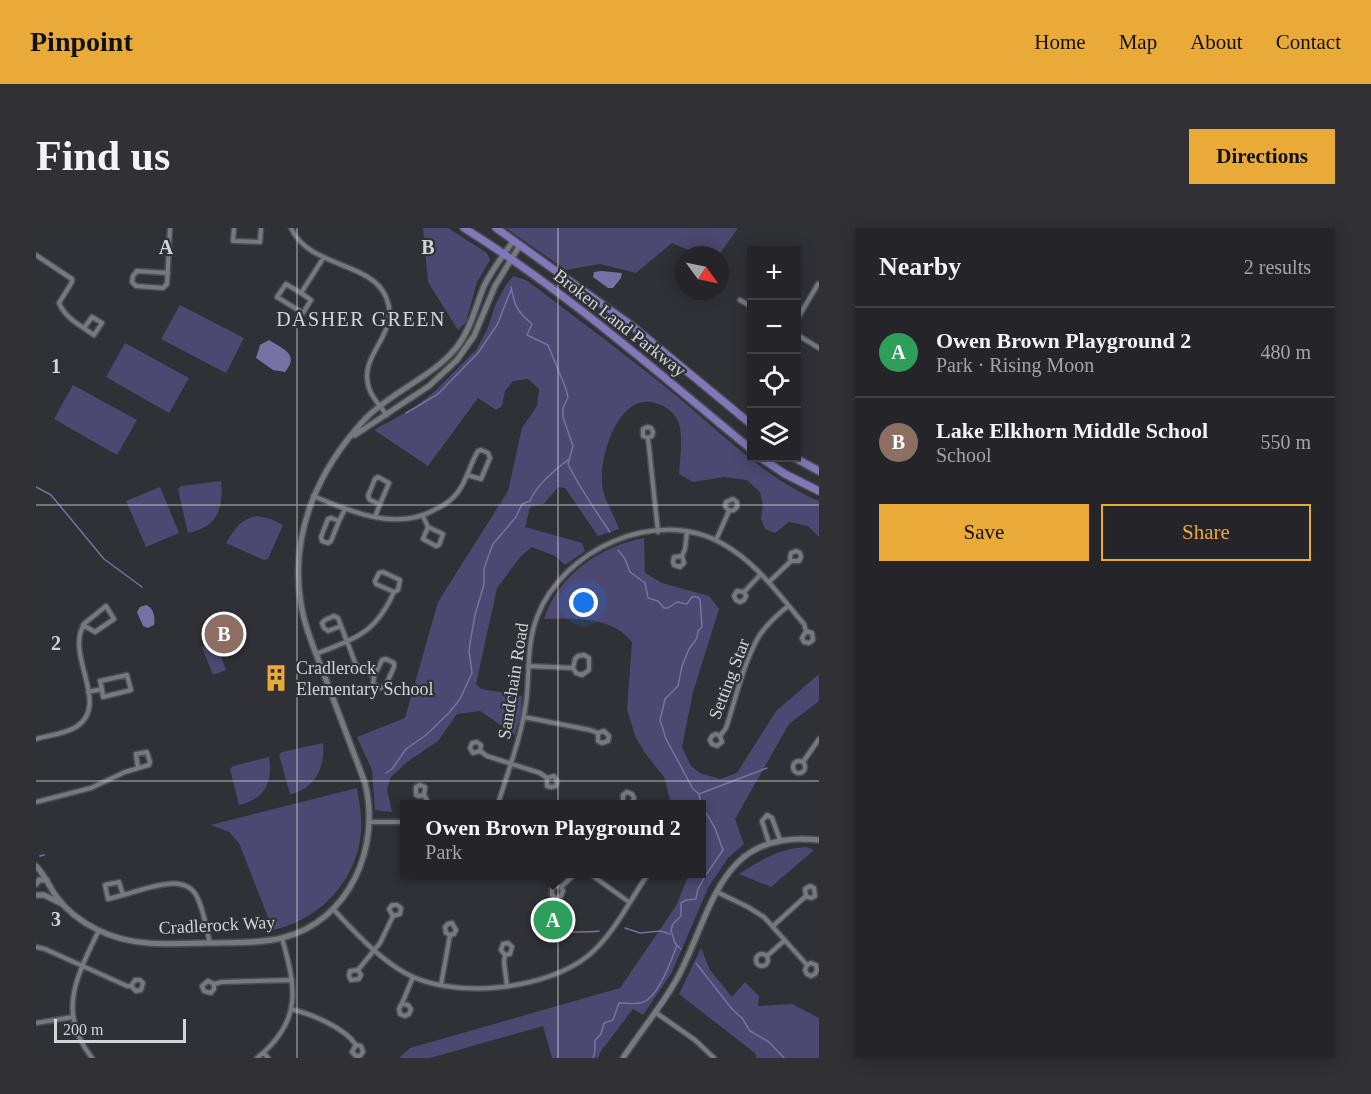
<!DOCTYPE html>
<html lang="en">
<head>
<meta charset="utf-8">
<style>
  body { margin:0; font-family:Georgia,serif; background:#303035; color:#f1f3f6 }
  .controls { position:absolute; right:18px; top:18px; display:grid; overflow:hidden; border-radius:0px; box-shadow:0 3px 15px #0003 }
  .controls button { width:54px; height:54px; display:grid; place-items:center; padding:0; border:0; border-bottom:2px solid #414146; background:#242429; color:#f1f3f6; font:30px sans-serif }
  .compass { position:absolute; left:639px; top:18px; width:54px; height:54px; border-radius:50%; background:#242429; box-shadow:0 3px 15px #0003; rotate:123deg }
  .scale { position:absolute; left:18px; bottom:15px; width:132px; box-sizing:border-box; padding-left:6px; border:3px solid #d3d3d8; border-top:0; font-size:16px; line-height:21px; white-space:nowrap; color:#d3d3d8; -webkit-text-stroke:4px #303037; paint-order:stroke }
  .you { position:absolute; left:548px; top:375px; width:21px; height:21px; margin:-15px; border:4px solid #fff; border-radius:50%; background:#1a73e8; box-shadow:0 0 0 9px #1a73e833 }
  .badge { display:grid; place-items:center; width:39px; height:39px; border-radius:50%; background:#eaaa38; color:#fff; font-size:20px; font-weight:700 }
  .pin { position:absolute; translate:-50% -50%; border:3px solid #fff; box-shadow:0 2px 6px #0006 }
  .popup { position:absolute; left:364px; top:572px; width:306px; height:78px; box-sizing:border-box; display:grid; place-content:center; border-radius:0px; background:#242429; filter:drop-shadow(0 2px 4px #0005); font-size:20px; white-space:nowrap; color:#a3a4a8 }
  .popup b { font-size:22px; color:#f1f3f6 }
  .popup::after { content:''; position:absolute; left:50%; top:100%; margin-left:-12px; border:12px solid transparent; border-top-color:#242429 }
  .list { margin:0; padding:0; list-style:none }
  h2 { display:flex; justify-content:space-between; align-items:center; height:78px; margin:0; padding:0 24px; font-size:26px }
  h2 small { font-size:20px; font-weight:400; color:#a3a4a8 }
  .list li { display:grid; grid-template-columns:39px 1fr auto; gap:18px; align-items:center; box-sizing:border-box; height:90px; padding:0 24px; border-top:2px solid #414146 }
  .list b { display:block; font-size:22px; white-space:nowrap }
  .list p { margin:0; font-size:20px; white-space:nowrap; color:#a3a4a8 }
  .list em { font-size:20px; font-style:normal; color:#a3a4a8 }
  .actions { display:flex; gap:12px; padding:18px 24px }
  .actions a { flex:1; padding:14px 0; border:2px solid #eaaa38; border-radius:0px; text-align:center; font-size:21px; color:#eaaa38 }
  .actions .main { background:#eaaa38; color:#111 }
  .icon { flex:none; width:33px; height:33px; fill:none; stroke:currentColor; stroke-width:2; stroke-linecap:round; stroke-linejoin:round }
  .map { position:relative; flex:none; width:783px; height:830px; overflow:hidden; border-radius:0px }
  header { display:flex; align-items:center; gap:36px; box-sizing:border-box; height:84px; padding:0 30px; background:#eaaa38; color:#111 }
  header strong { font-size:28px }
  nav { display:flex; gap:33px; margin-inline-start:auto; font-size:21px }
  .intro { display:flex; align-items:center; justify-content:space-between; box-sizing:border-box; height:144px; padding:0 36px }
  h1 { margin:0; font-size:42px }
  .button { padding:15px 27px; border-radius:0px; background:#eaaa38; color:#111; font-size:21px; font-weight:700 }
  main { display:flex; gap:36px; padding:0 36px }
  aside { flex:1; background:#242429; border-radius:0px; box-shadow:0 3px 15px #0003 }
  .map>svg:first-child { display:block }
  .green { fill:#4d4871 }
  .water { fill:#7671a5 }
  .lines { fill:none; stroke-linecap:round; stroke-linejoin:round }
  .stream { stroke:#7671a5; stroke-width:1.5 }
  .minor-casing { stroke:#4c4c53; stroke-width:7 }
  .tertiary-casing { stroke:#4c4c53; stroke-width:8 }
  .primary-casing { stroke:#4c4c53; stroke-width:10 }
  .minor { stroke:#787881; stroke-width:4 }
  .tertiary { stroke:#787881; stroke-width:5 }
  .primary { stroke:#8177ba; stroke-width:7 }
  .grid { fill:none; stroke:#d3d3d8; stroke-width:1.5; stroke-opacity:0.55 }
  .labels { text-anchor:middle; stroke-width:4.5; stroke-linejoin:round; paint-order:stroke }
  .street-label { font-size:18px; fill:#d3d3d8; stroke:#303037 }
  .poi-label { font-size:18px; fill:#d3d3d8; stroke:#303037; text-anchor:start }
  .neighbourhood-label { font-size:20px; letter-spacing:1.5px; fill:#d6d5df; stroke:#303037 }
  .grid-label { font-size:20px; text-anchor:middle; font-weight:bold; fill:#d3d3d8; stroke:#303037; stroke-width:4.5; stroke-linejoin:round; paint-order:stroke }
</style>
</head>
<body>
<header>
<strong>Pinpoint</strong>
<nav><a>Home</a><a>Map</a><a>About</a><a>Contact</a></nav>
</header>
<div class="intro"><h1>Find us</h1><a class="button">Directions</a></div>
<main>
<div class="map">
<svg width="783" height="830" viewBox="0 0 783 830">
  <rect width="100%" height="100%" fill="#303037"/>
  <path class="green" d="M387,0H412L451,25L454,32L441,54L430,94L422,102L392,54Z
    M470,0H702L683,27H664L636,15L600,45L564,36L530,42Z
    M477,48L490,52C542,91 593,129 643,170C685,205 732,252 783,273V309L772,298L753,294L739,305L729,301L725,291L727,277L724,264L711,252L688,249L657,254L643,246C644,232 648,203 641,191C636,182 627,177 619,175C581,164 561,234 567,262C570,275 579,289 583,301L562,308L529,260L522,259L508,276L494,279L489,299L546,315L549,323L529,337L519,328L496,319L485,328L461,360L440,456L445,461L486,468L485,485L479,507L444,483L421,486L402,513L371,534L354,550L351,562L356,584L339,582L336,542L321,509L369,490L402,374L472,263L486,200L501,178L503,161L492,151L477,153L469,163L466,178L460,182L442,170L392,238L338,202L378,180L399,163L440,122L451,102L460,75L470,57Z
    M144,77L208,110L190,145L125,111Z
    M89,115L153,150L133,185L70,149Z
    M37,157L101,192L81,227L18,191Z
    M185,253C188,280 181,300 152,305L142,261L145,258Z
    M124,259L143,305L110,319L90,273Z
    M221,288L235,291L247,297L232,331L228,332L190,315C198,302 205,290 221,288Z
    M608,310L609,345L626,355L673,368L683,381L657,464L646,519L655,538L664,545L684,551L701,545L740,483L783,446V473L753,496L699,591L708,616L692,630L672,660L636,744L607,787L597,781L565,823L562,830H516L507,798L394,830H363L374,820L584,760L640,678L653,646H666V576H635L628,549L609,525L599,508L591,481L596,414C575,388 539,390 508,391C522,347 565,318 608,310Z
    M180,414L190,442L177,447L166,419Z
    M287,515C289,539 280,561 254,566L243,527L246,524Z
    M233,529C237,554 229,571 203,577L194,541L197,538Z
    M321,560C323,573 326,587 325,601C323,651 284,692 237,702L203,615L193,604L175,597Z
    M770,619L778,622L735,659L703,646C727,631 742,621 770,619Z
    M665,720L674,742L696,769L709,754L723,768L722,778L756,776L783,790V830H720V826L643,766Z"/>
  <path class="water" d="M565,43L586,45L585,50L577,60H572L557,49L558,44Z
    M233,112C247,121 264,126 249,144L237,142L220,130L224,117Z
    M110,377C117,379 120,390 118,397L112,400L107,398L101,384L104,379Z"/>
  <g class="lines">
    <path class="stream" d="M475,59C479,79 481,83 496,96L491,107L512,117L530,161L532,169L527,180V189L537,218L532,236C544,261 559,282 574,304
      M370,185L402,166L442,125L461,97L475,62
      M0,259L15,267L68,331L106,359
      M582,322L589,331L594,344L609,355L612,370L622,373L628,380H632L641,374L651,376L656,369H662L664,372L666,399L662,403L661,410L653,421L646,438L642,458L629,471L624,492L630,511L657,561L663,566L665,576
      M350,545L356,541L370,521L390,507L413,485L424,471L436,445L433,423L434,415L439,387L448,356V341L452,329L457,316L480,289L486,276L494,273C501,256 519,242 533,231
      M663,566L731,540
      M4,628L8,627
      M589,700L604,705L625,703L634,706
      M511,704C529,703 545,705 563,703
      M645,721L639,715L635,702L637,696L645,688V675L650,672L660,671L662,661L670,647L687,622L679,600L666,578
      M660,735L696,781L706,790L714,803L733,814L748,830
      M557,830L559,823V812L565,806L568,795L577,792L583,775C590,775 600,777 607,774C622,770 636,731 641,717"/>
    <defs>
      <path id="minor" d="M198,0L197,13L224,14L225,0
        M255,0C273,40 335,33 350,69C366,106 321,126 333,160C336,170 344,178 351,187
        M0,27L36,51V54L23,75C30,91 44,97 58,107L66,95L56,89L48,100
        M132,45L101,43L97,48L96,54L100,58L127,60L131,56L134,0
        M265,65L275,72L267,85L241,69L250,56L265,65L288,29
        M704,72L716,79
        M760,93L782,56
        M760,106L783,120
        M612,210L607,208V201L611,199L615,200L617,204L616,208L612,210L622,304
        M277,268C316,284 361,304 400,281C409,277 416,272 422,264C431,252 434,236 442,223L445,222L452,225L454,230L445,251L431,247
        M387,288L392,299L407,306L403,317L400,318L387,311L392,299
        M339,289L344,276L334,272L332,268L339,251L342,249L353,255L344,276
        M303,293L295,313L292,315L286,313L285,309L292,291L295,290L303,293L309,281
        M680,312L693,283L698,282L701,279V274L697,271L690,274L689,278L693,283
        M646,328L638,329L637,334L638,337L644,339L648,335L646,328L649,321L651,304
        M733,354L755,333L754,329L755,325L760,323L764,325L765,329L763,333H755
        M708,364L710,368L708,372L704,374L700,372L698,368L701,363L708,364L725,346
        M305,398L292,403L288,400L286,395L289,392L298,388L302,390L320,437L338,448L346,432L350,431L358,435V439L349,459L345,460L337,456L338,448
        M280,426C320,410 339,406 358,364L340,356L339,353L343,345L347,344L364,352L362,362L358,364
        M492,438L537,440L540,445L546,447L553,442V430L548,427L542,428L539,431L537,440
        M52,464L66,461L67,469L95,462L91,447L64,453L66,461
        M488,489L554,502L562,505L568,503L573,508L572,513L566,515L562,513V505
        M684,508L680,506L676,508L674,512L676,516L681,518L686,514L684,508L690,500C700,470 707,436 723,408C731,396 741,387 752,378
        M0,511C13,507 29,506 40,499C76,476 27,426 49,395L70,378L78,391L59,404L47,397
        M444,523L445,517L441,514L436,515L434,520L437,525L444,523L451,528L504,545L511,550L518,548L521,553L520,558L515,559L511,558V550
        M757 539a6 6 0 1 1 12 0a6 6 0 1 1-12 0Z
        M767,534L783,511
        M388,567L383,568L380,567V559L384,557L389,559L388,567L393,576
        M0,574L55,560L89,544L113,537L114,534L111,524L100,526L102,540
        M462,576C472,543 485,510 490,475C494,446 490,418 501,389C527,321 621,278 687,316C721,335 743,367 768,396L770,403L776,405L777,412L773,415L768,414L766,410L770,403
        M585,576L587,574V567L591,564L596,566L598,570L596,575L591,576L587,574
        M335,594H368
        M733,615L726,593L731,587L736,590L744,612
        M554,646L593,674
        M525,659L527,663L525,668L520,670L516,667V661L520,658L525,659L539,646
        M681,664L712,679L728,689L771,737L775,735L780,737L781,742L779,746L775,748L771,746L769,742L771,737
        M87,667L72,671L69,657L83,654L87,667C107,662 149,643 161,669C168,682 170,700 174,715
        M297,681C319,704 341,729 369,745C417,772 511,762 553,727C578,706 594,672 612,646
        M737,698L770,668L775,670L779,668L778,660L774,658L769,661L770,668
        M0,719L9,721L91,758H95L100,763L105,762L107,755L104,752H99L95,758
        M720 732a6 6 0 1 1 12 0a6 6 0 1 1-12 0Z
        M469,727L474,726L476,719L472,715L467,716L465,722L469,727L468,734L471,758
        M731,728L749,712
        M322,742L325,747L323,751L315,752L313,748L314,743L322,742L344,715L357,688L364,686L365,680L361,677H356L353,681L357,688
        M178,756V761L175,765L168,763L166,758L172,753L178,756L186,754L256,752
        M405,757L414,707L418,706L420,702L416,695L412,696L409,699L410,705L414,707
        M368,776L372,777L375,781L373,786L369,788L364,786L363,781C368,772 372,761 377,749
        M255,781C275,786 308,799 320,817L325,818L327,824L324,828H320L316,824L320,817
        M619,784L659,812L678,830
        M0,795L37,789
        M228,825L232,830
        M56,830C20,784 41,748 63,702
        M221,830C267,793 260,760 246,710"/>
      <path id="tertiary" d="M319,207L393,158L421,132L438,108L459,58L484,17
        M0,638C9,647 13,658 20,668C31,683 45,694 62,702C96,719 132,716 169,715C194,714 221,716 246,710C314,693 345,619 329,555C316,520 302,484 289,449C280,425 269,401 265,376C253,305 283,240 330,190C357,163 396,149 420,120C435,101 439,80 448,58C456,42 467,27 478,12
        M0,656L3,652H11
        M0,667H8L24,675
        M587,830C605,802 628,776 643,747C678,679 684,601 783,612"/>
      <path id="primary" d="M428,0C531,64 622,145 716,222
        M460,0L595,97L716,197
        M725,230L749,246L783,263
        M759,230L783,243"/>
    </defs>
    <use href="#minor" class="minor-casing"/>
    <use href="#tertiary" class="tertiary-casing"/>
    <use href="#primary" class="primary-casing"/>
    <use href="#minor" class="minor"/>
    <use href="#tertiary" class="tertiary"/>
    <use href="#primary" class="primary"/>
  </g>
  <path class="grid" d="M261,0V830M522,0V830M0,277H783M0,553H783"/>
  <defs>
    <symbol id="building-bare" viewBox="-9 -9 18 18"><path d="M-4-6H4V6H1V3H-1V6H-4ZM-2.5-4.3h1.7v1.8h-1.7ZM.8-4.3h1.7v1.8H.8ZM-2.5-1h1.7V.8h-1.7ZM.8-1h1.7V.8H.8Z" fill="#eaaa38" stroke="#303037" stroke-width="2.5" paint-order="stroke"/></symbol>
  </defs>
  <g fill-rule="evenodd">
    <use href="#building-bare" x="221" y="431" width="38" height="38"/>
  </g>
  <g class="labels">
    <g class="street-label">
      <text transform="translate(584 95) rotate(38)" y="6">Broken Land Parkway</text>
      <text transform="translate(693 451) rotate(-69)" y="6">Setting Star</text>
      <text transform="translate(477 453) rotate(-81)" y="6">Sandchain Road</text>
      <text transform="translate(181 697) rotate(-3)" y="6">Cradlerock Way</text>
    </g>
    <g class="poi-label">
      <text x="260" y="446">Cradlerock<tspan x="260" dy="21">Elementary School</tspan></text>
    </g>
    <g class="neighbourhood-label">
      <text x="325" y="98">DASHER GREEN</text>
    </g>
  </g>
  <g class="grid-label">
    <text x="130" y="26">A</text>
    <text x="392" y="26">B</text>
    <text x="20" y="145">1</text>
    <text x="20" y="422">2</text>
    <text x="20" y="698">3</text>
  </g>
</svg>
<div class="controls">
<button>+</button>
<button>−</button>
<button><svg class="icon" aria-label="locate" viewBox="0 0 24 24"><circle cx="12" cy="12" r="6"/><path d="M12 2v4M12 18v4M2 12h4M18 12h4"/></svg></button>
<button><svg class="icon" aria-label="layers" viewBox="0 0 24 24"><path d="M12 4l9 5-9 5-9-5zM3 14l9 5 9-5"/></svg></button>
</div>
<svg class="compass" viewBox="-18 -18 36 36"><path d="M0-13l5 13h-10z" fill="#e53935"/><path d="M0 13l5-13h-10z" fill="#a3a4a8"/></svg>
<div class="scale">200 m</div>
<div class="you"></div>
<div class="pin badge" style="left:517px;top:692px;background:#2e9e5b">A</div>
<div class="popup"><b>Owen Brown Playground 2</b>Park</div>
<div class="pin badge" style="left:188px;top:406px;background:#8d6e63">B</div>
</div>
<aside>
<h2>Nearby<small>2 results</small></h2>
<ul class="list">
<li><span class="badge" style="background:#2e9e5b">A</span><div><b>Owen Brown Playground 2</b><p>Park · Rising Moon</p></div><em>480 m</em></li>
<li><span class="badge" style="background:#8d6e63">B</span><div><b>Lake Elkhorn Middle School</b><p>School</p></div><em>550 m</em></li>
</ul>
<div class="actions"><a class="main">Save</a><a>Share</a></div>
</aside>
</main>
</body>
</html>
